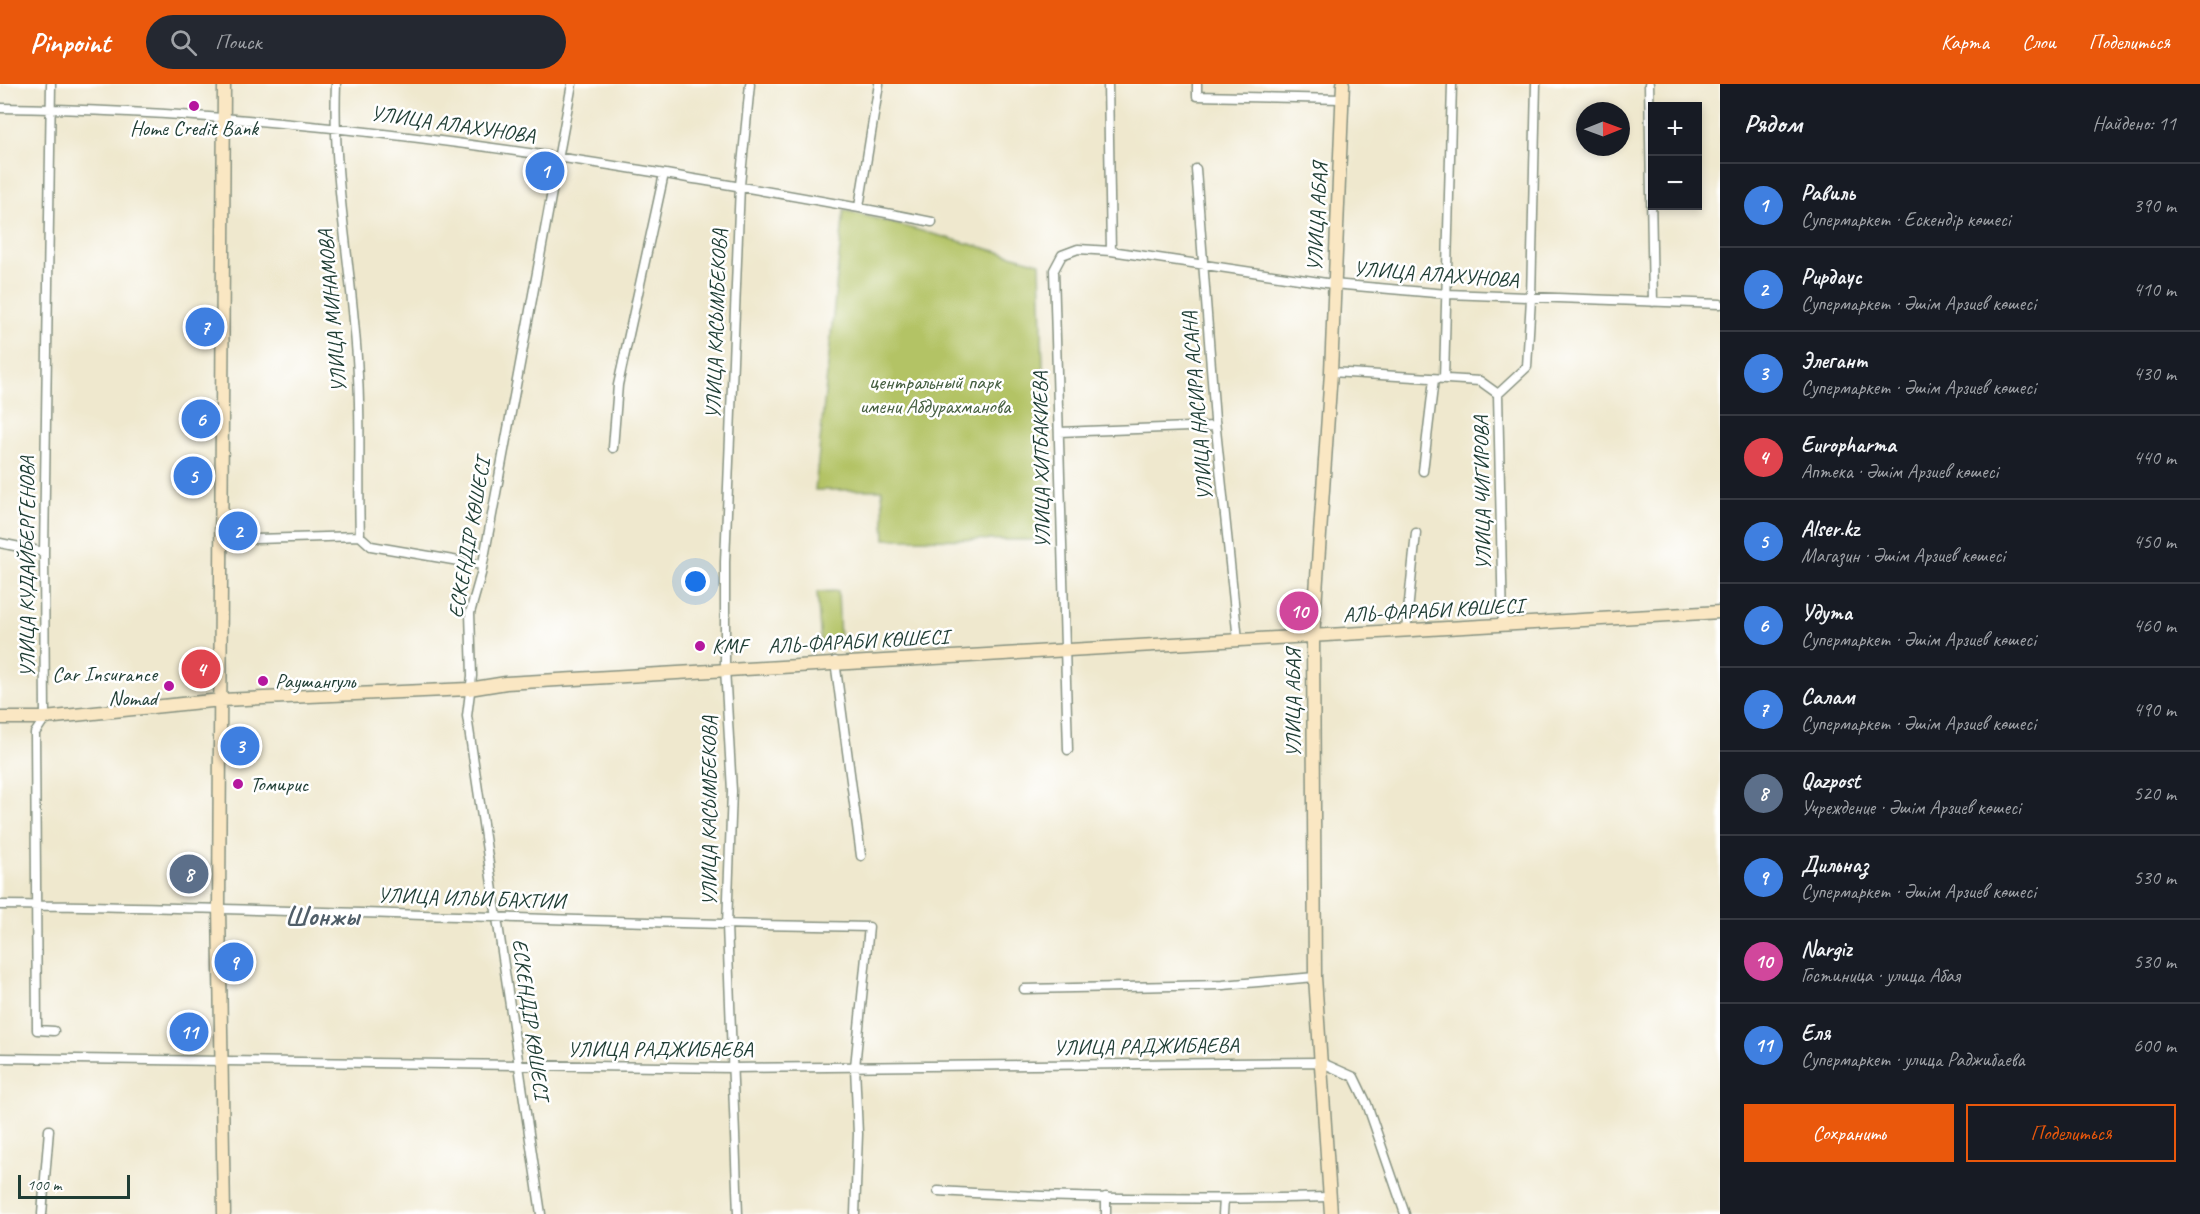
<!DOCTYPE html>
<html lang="ru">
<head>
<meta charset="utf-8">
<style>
  body { margin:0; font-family:Caveat,sans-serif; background:#242831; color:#f1f3f6 }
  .controls { position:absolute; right:18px; top:18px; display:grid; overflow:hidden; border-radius:0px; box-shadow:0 3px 9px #0003 }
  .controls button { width:54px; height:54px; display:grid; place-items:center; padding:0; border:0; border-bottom:2px solid #363941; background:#171b24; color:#f1f3f6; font:30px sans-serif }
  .compass { position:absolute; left:1576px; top:18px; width:54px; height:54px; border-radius:50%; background:#171b24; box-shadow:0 3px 9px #0003; rotate:89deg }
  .scale { position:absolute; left:18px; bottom:15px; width:112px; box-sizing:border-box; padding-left:6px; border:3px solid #1f3d34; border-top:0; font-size:16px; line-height:21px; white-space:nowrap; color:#1f3d34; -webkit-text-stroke:4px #fff; paint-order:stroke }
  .you { position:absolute; left:696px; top:498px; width:21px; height:21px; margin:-15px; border:4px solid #fff; border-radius:50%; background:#1a73e8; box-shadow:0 0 0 9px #1a73e833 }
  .badge { display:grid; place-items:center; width:39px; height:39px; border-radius:50%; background:#ea580c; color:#fff; font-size:20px; font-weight:700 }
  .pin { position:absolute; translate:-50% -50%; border:3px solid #fff; box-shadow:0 2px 6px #0006 }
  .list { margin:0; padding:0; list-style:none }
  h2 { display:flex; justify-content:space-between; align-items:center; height:78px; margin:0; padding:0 24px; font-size:26px }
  h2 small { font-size:20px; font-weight:400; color:#9ea1a6 }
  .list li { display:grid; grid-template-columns:39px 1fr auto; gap:18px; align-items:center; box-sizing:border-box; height:84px; padding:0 24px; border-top:2px solid #363941 }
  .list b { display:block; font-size:22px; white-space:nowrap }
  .list p { margin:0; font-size:20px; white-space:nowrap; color:#9ea1a6 }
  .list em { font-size:20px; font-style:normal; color:#9ea1a6 }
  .actions { display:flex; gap:12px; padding:18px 24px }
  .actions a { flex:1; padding:14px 0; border:2px solid #ea580c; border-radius:0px; text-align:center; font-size:21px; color:#ea580c }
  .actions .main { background:#ea580c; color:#fff }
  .icon { flex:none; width:33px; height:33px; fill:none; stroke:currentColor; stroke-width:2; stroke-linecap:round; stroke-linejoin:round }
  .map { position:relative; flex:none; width:1720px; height:1130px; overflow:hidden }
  header { display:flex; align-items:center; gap:36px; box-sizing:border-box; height:84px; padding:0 30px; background:#ea580c; color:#fff }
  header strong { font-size:28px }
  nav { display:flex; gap:33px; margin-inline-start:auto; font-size:21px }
  .search { width:420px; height:54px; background:#242831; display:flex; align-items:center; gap:15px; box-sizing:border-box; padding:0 21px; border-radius:33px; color:#9ea1a6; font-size:22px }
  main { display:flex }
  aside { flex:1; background:#171b24 }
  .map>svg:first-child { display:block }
  .green { fill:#b3c365; stroke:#69804c; stroke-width:1.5 }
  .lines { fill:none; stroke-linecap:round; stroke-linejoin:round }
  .street-casing { stroke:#879281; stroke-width:11 }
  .secondary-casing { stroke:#879281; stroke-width:15 }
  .street { stroke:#fff; stroke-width:8 }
  .secondary { stroke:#fae7c3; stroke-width:12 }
  .poi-dot { fill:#b5179e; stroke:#fff; stroke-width:2 }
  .labels { text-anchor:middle; stroke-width:5; stroke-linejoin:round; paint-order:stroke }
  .street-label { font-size:21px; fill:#1f3d34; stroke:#fff }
  .poi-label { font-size:21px; fill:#1f3d34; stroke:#fff; text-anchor:start }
  .park-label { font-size:21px; fill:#445e40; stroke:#fff }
  .district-label { font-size:27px; font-weight:bold; fill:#515f69; stroke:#fff }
</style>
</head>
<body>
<header>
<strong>Pinpoint</strong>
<div class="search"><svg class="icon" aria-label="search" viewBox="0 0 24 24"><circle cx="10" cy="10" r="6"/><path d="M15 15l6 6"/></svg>Поиск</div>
<nav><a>Карта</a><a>Слои</a><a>Поделиться</a></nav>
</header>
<main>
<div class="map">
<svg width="1720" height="1130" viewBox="0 0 1720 1130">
  <rect width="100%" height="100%" fill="#fff"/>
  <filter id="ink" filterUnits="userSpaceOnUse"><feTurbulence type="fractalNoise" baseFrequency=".0167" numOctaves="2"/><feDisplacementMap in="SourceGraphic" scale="12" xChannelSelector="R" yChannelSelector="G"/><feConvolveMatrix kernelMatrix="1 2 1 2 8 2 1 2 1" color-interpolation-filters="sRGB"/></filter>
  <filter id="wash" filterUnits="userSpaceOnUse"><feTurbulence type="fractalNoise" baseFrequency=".008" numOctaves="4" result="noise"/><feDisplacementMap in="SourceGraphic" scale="24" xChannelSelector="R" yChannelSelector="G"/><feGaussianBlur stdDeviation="1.35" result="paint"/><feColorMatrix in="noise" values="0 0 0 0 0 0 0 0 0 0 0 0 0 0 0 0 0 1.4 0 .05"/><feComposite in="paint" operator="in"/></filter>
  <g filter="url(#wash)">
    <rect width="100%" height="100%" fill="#efe8ce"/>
    <path class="green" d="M844,126L1040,179L1048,456L885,455L882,406H815Z
      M838,507L840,559L821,560L817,508Z"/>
  </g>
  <g filter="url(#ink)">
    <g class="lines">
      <defs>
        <path id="street" d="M51,0L44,468L45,634L35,649L37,946L54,947
          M336,0C332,98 354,194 358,292C361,345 358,398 360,452
          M1108,0L1111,167
          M1197,0V12L1342,15
          M1649,0L1653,218
          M0,24C219,26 437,53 653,88C747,104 840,119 932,138
          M1196,85L1215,336L1238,556
          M859,123L879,0
          M1331,288L1480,297L1498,310
          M1444,295L1452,0
          M1059,348L1215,342
          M613,364L618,301L664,90
          M1423,387L1434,295
          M220,456L360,452L371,462L482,481
          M0,459L44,468
          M1503,541L1498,310L1527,283L1531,214L1536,0
          M1406,547L1416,449
          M835,577L861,772
          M1068,666L1054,186L1062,171L1078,165L1111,167L1333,200L1447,210L1720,220
          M0,821C290,823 579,839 869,843L855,983L858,1050L855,1130
          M1024,905L1223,901L1315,893
          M0,974L733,984L1320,978L1354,993L1367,1020L1405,1130
          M938,1107C1068,1115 1199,1116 1329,1113
          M42,1130L49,1046
          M541,1130L467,632L472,592L470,529L481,490L572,0
          M738,1130L727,841L732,707L725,584V478L740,101L750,0
          M1106,1130V1113
          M1223,1130L1224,1115"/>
        <path id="secondary" d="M0,634H45L221,616L469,605L506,599C910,572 1315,553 1720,528
          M224,1130L219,823L224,0
          M1331,1130L1315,893L1313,553L1331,288L1343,0"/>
      </defs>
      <use href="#street" class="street-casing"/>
      <use href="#secondary" class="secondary-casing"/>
      <use href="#street" class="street"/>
      <use href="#secondary" class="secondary"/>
    </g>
  </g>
  <g class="poi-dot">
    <circle cx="194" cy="22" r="6"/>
    <circle cx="700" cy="562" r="6"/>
    <circle cx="263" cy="597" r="6"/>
    <circle cx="169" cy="602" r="6"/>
    <circle cx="238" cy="700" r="6"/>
  </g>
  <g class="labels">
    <g class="street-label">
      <text transform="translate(453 40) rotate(8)" y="7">УЛИЦА АЛАХУНОВА</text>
      <text transform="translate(1317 133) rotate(-87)" y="7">УЛИЦА АБАЯ</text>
      <text transform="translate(1436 190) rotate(4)" y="7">УЛИЦА АЛАХУНОВА</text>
      <text transform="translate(332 227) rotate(-95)" y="7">УЛИЦА МИНАМОВА</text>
      <text transform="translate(716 240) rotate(-88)" y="7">УЛИЦА КАСЫМБЕКОВА</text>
      <text transform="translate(1197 322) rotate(-95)" y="7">УЛИЦА НАСИРА АСАНА</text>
      <text transform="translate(1041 376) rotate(-91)" y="7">УЛИЦА ХИТБАКИЕВА</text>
      <text transform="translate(1482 409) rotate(-91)" y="7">УЛИЦА ЧИГИРОВА</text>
      <text transform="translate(469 454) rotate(-80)" y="7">ЕСКЕНДІР КӨШЕСІ</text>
      <text transform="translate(27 483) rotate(-90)" y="7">УЛИЦА КУДАЙБЕРГЕНОВА</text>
      <text transform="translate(1433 526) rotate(-3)" y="7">АЛЬ-ФАРАБИ КӨШЕСІ</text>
      <text transform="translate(858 557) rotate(-3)" y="7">АЛЬ-ФАРАБИ КӨШЕСІ</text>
      <text transform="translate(1293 619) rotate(-90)" y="7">УЛИЦА АБАЯ</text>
      <text transform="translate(709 727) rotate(-90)" y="7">УЛИЦА КАСЫМБЕКОВА</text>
      <text transform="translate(471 814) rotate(2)" y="7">УЛИЦА ИЛЬИ БАХТИИ</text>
      <text transform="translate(531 935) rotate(82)" y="7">ЕСКЕНДІР КӨШЕСІ</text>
      <text transform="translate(1146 962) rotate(-1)" y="7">УЛИЦА РАДЖИБАЕВА</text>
      <text x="660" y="972">УЛИЦА РАДЖИБАЕВА</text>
    </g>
    <g class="poi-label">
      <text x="194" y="51" text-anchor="middle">Home Credit Bank</text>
      <text x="712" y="569">KMF</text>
      <text x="157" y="597" text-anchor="end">Car Insurance<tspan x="157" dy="24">Nomad</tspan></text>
      <text x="275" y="604">Раушангуль</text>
      <text x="250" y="707">Томирис</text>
    </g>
    <g class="park-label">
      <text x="935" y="305">центральный парк<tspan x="935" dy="24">имени Абдурахманова</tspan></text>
    </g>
    <g class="district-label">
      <text x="322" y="841">Шонжы</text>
    </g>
  </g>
</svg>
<div class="controls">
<button>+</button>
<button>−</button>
</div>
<svg class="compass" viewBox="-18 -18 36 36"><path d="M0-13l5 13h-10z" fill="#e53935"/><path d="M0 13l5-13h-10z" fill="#9ea1a6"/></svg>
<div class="scale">100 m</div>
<div class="you"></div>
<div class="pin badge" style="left:545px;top:87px;background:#3f7fe0">1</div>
<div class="pin badge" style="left:238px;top:447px;background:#3f7fe0">2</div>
<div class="pin badge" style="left:240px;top:662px;background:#3f7fe0">3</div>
<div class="pin badge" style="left:201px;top:585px;background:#e0444e">4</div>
<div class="pin badge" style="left:193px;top:392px;background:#3f7fe0">5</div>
<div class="pin badge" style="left:201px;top:335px;background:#3f7fe0">6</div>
<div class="pin badge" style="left:205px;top:243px;background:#3f7fe0">7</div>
<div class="pin badge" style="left:189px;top:790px;background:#5c6f8a">8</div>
<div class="pin badge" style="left:234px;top:878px;background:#3f7fe0">9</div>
<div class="pin badge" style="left:1299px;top:527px;background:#d1479c">10</div>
<div class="pin badge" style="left:189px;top:948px;background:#3f7fe0">11</div>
</div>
<aside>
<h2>Рядом<small>Найдено: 11</small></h2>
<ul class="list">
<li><span class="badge" style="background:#3f7fe0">1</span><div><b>Равиль</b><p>Супермаркет · Ескендір көшесі</p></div><em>390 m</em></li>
<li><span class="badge" style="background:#3f7fe0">2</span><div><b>Рирдаус</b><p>Супермаркет · Әшім Арзиев көшесі</p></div><em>410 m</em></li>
<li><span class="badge" style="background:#3f7fe0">3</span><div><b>Элегант</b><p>Супермаркет · Әшім Арзиев көшесі</p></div><em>430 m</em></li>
<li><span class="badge" style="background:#e0444e">4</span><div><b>Europharma</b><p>Аптека · Әшім Арзиев көшесі</p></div><em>440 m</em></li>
<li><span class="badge" style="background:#3f7fe0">5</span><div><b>Alser.kz</b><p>Магазин · Әшім Арзиев көшесі</p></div><em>450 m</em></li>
<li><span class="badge" style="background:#3f7fe0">6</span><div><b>Удута</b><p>Супермаркет · Әшім Арзиев көшесі</p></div><em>460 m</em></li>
<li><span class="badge" style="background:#3f7fe0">7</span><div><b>Салам</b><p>Супермаркет · Әшім Арзиев көшесі</p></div><em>490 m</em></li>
<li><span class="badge" style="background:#5c6f8a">8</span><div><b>Qazpost</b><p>Учреждение · Әшім Арзиев көшесі</p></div><em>520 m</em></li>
<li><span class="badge" style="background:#3f7fe0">9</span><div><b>Дильназ</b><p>Супермаркет · Әшім Арзиев көшесі</p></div><em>530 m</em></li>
<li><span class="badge" style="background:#d1479c">10</span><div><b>Nargiz</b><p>Гостиница · улица Абая</p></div><em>530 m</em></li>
<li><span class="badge" style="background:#3f7fe0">11</span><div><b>Еля</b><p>Супермаркет · улица Раджибаева</p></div><em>600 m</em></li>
</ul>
<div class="actions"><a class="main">Сохранить</a><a>Поделиться</a></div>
</aside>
</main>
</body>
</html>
